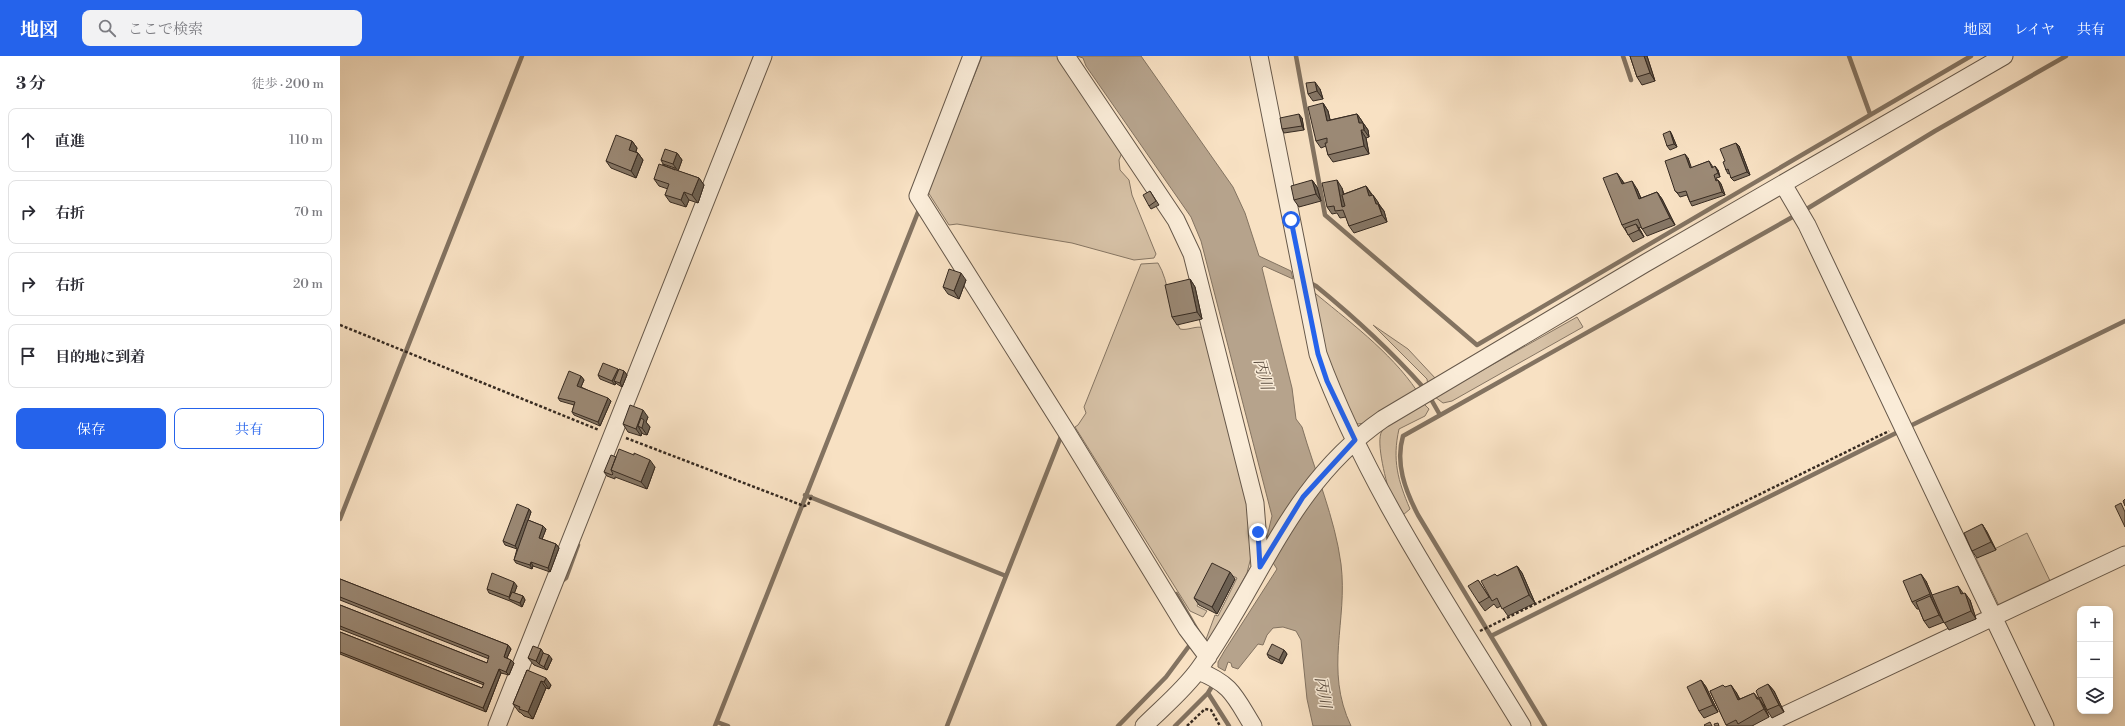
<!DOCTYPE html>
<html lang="ja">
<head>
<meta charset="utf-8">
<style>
  body { margin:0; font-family:"Libre Bodoni","Noto Serif JP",serif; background:#f2f2f3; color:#2b2b33 }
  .controls { position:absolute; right:12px; bottom:12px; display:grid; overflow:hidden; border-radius:8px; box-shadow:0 2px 6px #0003 }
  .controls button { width:36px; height:36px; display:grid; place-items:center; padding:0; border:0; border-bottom:1px solid #e1e1e2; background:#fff; color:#2b2b33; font:20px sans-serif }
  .stop { position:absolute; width:12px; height:12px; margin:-9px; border:3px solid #2563eb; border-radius:50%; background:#fff }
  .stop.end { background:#2563eb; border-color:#fff; box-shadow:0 1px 4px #0008 }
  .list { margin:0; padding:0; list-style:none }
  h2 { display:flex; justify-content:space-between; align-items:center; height:52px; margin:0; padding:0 16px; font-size:17px }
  h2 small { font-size:13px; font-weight:400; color:#7c7c81 }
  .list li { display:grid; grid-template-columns:26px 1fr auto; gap:12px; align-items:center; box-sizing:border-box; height:64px; margin:0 8px 8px; padding:0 8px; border:1px solid #e1e1e2; border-radius:8px }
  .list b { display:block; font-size:15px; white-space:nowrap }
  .list em { font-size:13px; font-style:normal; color:#7c7c81 }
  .actions { display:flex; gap:8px; padding:12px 16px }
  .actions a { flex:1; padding:9px 0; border:1px solid #2563eb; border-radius:8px; text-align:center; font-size:14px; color:#2563eb }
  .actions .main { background:#2563eb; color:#fff }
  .icon { flex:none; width:22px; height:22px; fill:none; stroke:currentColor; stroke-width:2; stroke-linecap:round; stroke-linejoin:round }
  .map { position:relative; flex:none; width:1785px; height:670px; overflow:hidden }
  header { display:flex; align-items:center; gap:24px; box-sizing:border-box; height:56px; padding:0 20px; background:#2563eb; color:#fff }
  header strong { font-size:19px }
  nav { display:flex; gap:22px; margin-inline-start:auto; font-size:14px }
  .search { width:280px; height:36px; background:#f2f2f3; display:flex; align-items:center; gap:10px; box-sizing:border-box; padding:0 14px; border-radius:8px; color:#7c7c81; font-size:15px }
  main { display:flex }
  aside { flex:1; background:#fff }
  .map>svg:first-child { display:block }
  .green { fill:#d7c2a7; stroke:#867664 }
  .water { fill:#b6a38c; stroke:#837361 }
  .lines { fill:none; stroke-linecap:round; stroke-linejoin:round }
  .stream { stroke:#837361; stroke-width:4.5 }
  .street-casing { stroke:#66584a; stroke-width:19 }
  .path { stroke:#362a21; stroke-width:2.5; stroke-dasharray:3 2; stroke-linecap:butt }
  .street { stroke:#faecd8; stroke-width:17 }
  .wall { fill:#857665; stroke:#362a21 }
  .shaded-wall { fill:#6c6052; stroke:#362a21 }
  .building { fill:#9b8975; stroke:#362a21 }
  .route { stroke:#2563eb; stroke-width:5 }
  .labels { text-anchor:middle; stroke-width:3; stroke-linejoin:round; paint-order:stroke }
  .water-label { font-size:16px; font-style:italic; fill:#5c4e41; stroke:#faecd8 }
</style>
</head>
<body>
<header>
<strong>地図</strong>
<div class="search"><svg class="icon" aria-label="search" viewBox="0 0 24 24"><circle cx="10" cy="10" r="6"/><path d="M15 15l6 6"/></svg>ここで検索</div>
<nav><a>地図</a><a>レイヤ</a><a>共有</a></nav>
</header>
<main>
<aside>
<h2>3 分<small>徒歩 · 200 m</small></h2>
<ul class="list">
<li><svg class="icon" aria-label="ahead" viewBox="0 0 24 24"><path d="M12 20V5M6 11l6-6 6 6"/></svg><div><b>直進</b></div><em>110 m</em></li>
<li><svg class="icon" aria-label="right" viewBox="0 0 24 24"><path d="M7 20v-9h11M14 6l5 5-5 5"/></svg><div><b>右折</b></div><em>70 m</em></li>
<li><svg class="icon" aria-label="right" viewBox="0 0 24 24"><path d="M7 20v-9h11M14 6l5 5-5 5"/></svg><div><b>右折</b></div><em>20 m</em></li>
<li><svg class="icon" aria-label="arrive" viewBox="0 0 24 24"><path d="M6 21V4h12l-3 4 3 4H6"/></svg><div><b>目的地に到着</b></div></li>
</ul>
<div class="actions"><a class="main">保存</a><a>共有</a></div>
</aside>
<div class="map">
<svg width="1785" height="670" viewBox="0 0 1785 670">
  <rect width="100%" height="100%" fill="#f8e1c3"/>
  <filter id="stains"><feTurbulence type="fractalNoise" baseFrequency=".005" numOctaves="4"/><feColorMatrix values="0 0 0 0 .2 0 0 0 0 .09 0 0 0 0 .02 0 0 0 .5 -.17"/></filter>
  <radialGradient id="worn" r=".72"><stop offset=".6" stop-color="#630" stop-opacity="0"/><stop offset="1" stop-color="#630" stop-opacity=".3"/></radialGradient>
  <path class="green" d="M642,0H720L783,94L779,104L780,114L789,124L792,139L816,198L814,202L794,204L732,187L617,168L609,169L588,136Z
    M818,207C830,227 828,252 840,273C848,275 856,269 864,272L909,443L913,493L907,517L867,589L865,586L875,559L878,560L897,522L876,512L857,550L867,555L863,561L850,555L735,371L738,369L746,357L744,351L801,208Z
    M970,233C1007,264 1050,295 1077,335L1025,367L1018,368L1012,364L983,296Z
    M1237,261L1243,271L1112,345L1103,347L1095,341Z
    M1033,269L1068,293L1096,323L1088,330L1087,323Z
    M1083,347L1089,353L1085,360L1059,373C1052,404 1058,425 1070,453L1063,459C1059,454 1053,447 1051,441C1047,429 1035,385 1042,375C1048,365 1072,353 1083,347Z
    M1687,477L1712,529L1661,554L1636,502Z"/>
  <path class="water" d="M737,0H801L893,131L905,157L919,200L951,215L953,223L924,210L922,212L952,332L956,363L962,371C975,416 995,462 1001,508C1008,566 984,613 1011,670H973L967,643L961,584L956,575L943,571L933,572L927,579L923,589L918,588L898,613L892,611L891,607L888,606L885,615L878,611V606L885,594L937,513L924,493L932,460L861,185L851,161L746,10L743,2Z"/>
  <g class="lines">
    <path class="stream" d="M956,0L985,159L1137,289L1631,0
      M1283,0L1291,24
      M1509,0L1530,58
      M968,226L976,230C1014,261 1050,294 1083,331
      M1092,345L1100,359
      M1570,370L1785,265
      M465,439L666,520
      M0,463L182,0
      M222,525L226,522L238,489
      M836,538L858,576
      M1151,580L1558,376
      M868,637L889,670
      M377,666L388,670
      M375,670L580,151
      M607,670L722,378
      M778,670L826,621L852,586
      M835,670L868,637L874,627
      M1205,670L1078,459C1065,434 1055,407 1063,380L1465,154L1595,75L1726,0"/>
    <defs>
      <path id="street" d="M632,0L578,140L726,375L847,573L868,601
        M726,0L836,164L852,198L915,447L920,511
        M919,0L978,298C1027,431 1109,550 1182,670
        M1443,128L1467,169L1705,670
        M858,615C892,628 895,641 913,670
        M157,670L423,0
        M804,670C822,652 844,634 859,613C922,525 949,428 1043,363L1304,208L1664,0
        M1422,670L1785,499"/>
    </defs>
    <use href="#street" class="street-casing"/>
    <path class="path" d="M0,269L259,374
      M286,382L464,450L468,449L472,439
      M1140,575L1549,375
      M847,670L865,653L871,654L880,670"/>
    <use href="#street" class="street"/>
  </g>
  <path class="wall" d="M1290,0H1307L1315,25L1302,29L1297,21Z
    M980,33L983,43L973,45L968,38Z
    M983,47L988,55L990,64L1017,58L1028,74L1029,81L1026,82L1029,98L993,106L988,99L986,90L981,92L976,85Z
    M962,62L964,74L944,77L942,73Z
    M1330,75L1332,79L1337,91L1330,94L1327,90Z
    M292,85L297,92L296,96L298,97L303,104L296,122L271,112L266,105Z
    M1399,90L1410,119L1394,125L1391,122L1390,117L1388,118L1386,114L1385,105Z
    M337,97L342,104L338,115L359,122L364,129L358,147L349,144L346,151L330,146L325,139L328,133L319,130L314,123L323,109V108L321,104Z
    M1348,102L1351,112L1369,105L1373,111L1378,114L1380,121L1376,122L1377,124H1378L1381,128L1385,139L1352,150L1350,146L1347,139L1340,141L1338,138L1335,135Z
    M972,124L977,131L981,145L959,151L954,144Z
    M1282,124L1284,127L1297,133L1301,142L1317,136L1322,143L1335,169L1307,180L1301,171L1299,172L1304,181L1293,186L1282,169Z
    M1026,130L1044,155L1047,166L1014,177L1009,170L1006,161L1000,162L997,157L992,158L987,151L1002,132L1004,138Z
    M810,135L819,149L811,153L809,150Z
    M850,223L855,231L862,263L837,269L832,261Z
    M626,224L619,243L608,238L603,231Z
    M278,314L284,315L287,319L282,331L277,328L276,327L275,329L260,323L258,319Z
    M241,320L244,324L241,331L271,345L260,370L234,359L232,356L234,349L220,345L218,342Z
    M308,361L306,366L310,371L307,379L303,378L302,377L301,380L288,376L283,368Z
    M276,401L315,411L307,433L275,421V423L267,420L264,416Z
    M189,453L191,456L188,464L203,470L206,473L202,483L216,488L219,492L210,516L193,510L192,513L176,507L174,504L177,493L165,489L163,485Z
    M1642,468L1647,476L1656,494L1637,502L1632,495Z
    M1177,510L1182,517L1195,547L1168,560L1161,550L1157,552L1154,548L1145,555L1139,547L1138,524L1150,542L1157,520Z
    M0,523L168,589L171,593L167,602L174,607L169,619L161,617L146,656L0,598V576L142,632L144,629L0,573V549L147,607L149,603L0,544Z
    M895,523L877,558L859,549L854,542Z
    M1586,525L1595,546L1623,538L1630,544L1636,563L1609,574L1604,566L1589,572L1584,565L1579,553H1577L1572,546Z
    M177,530L174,537L183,540L185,544L182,551L170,545L149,537L147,533Z
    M201,593L203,597L212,603L207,614L194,609L188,602Z
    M944,594L947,598L942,608L929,602L927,598Z
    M187,614L211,629L209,633L206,632L193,663L184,660L181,657L179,656L173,648Z
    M1361,624L1366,631L1378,656L1364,662L1359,655Z
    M1428,628L1434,635L1444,656L1432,662L1427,654L1425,649L1424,650L1419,642Z
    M1385,631L1396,636L1400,643L1414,637L1424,650L1429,661L1412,670H1387L1370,635Z"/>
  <path class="shaded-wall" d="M1304,0H1307L1315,25L1310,17Z
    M975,26L980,33L983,43L977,35Z
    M983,47L988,55L992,72L987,65Z
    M959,58L962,62L964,74L962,70Z
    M1017,58L1022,65L1024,73L1023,67L1028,74L1029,81L1019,67Z
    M1021,74L1026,82L1029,98L1024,90Z
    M1330,75L1332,79L1337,91L1334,88Z
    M292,85L297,92L294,101L289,94Z
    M1396,87L1399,90L1410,119L1407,116Z
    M298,97L303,104L296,122L291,115Z
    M337,97L342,104L338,115L333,108Z
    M1345,98L1348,102L1353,116L1350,112Z
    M1375,110L1378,114L1380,121L1378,117Z
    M1277,117L1282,124L1287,135L1282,128Z
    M359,122L364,129L358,147L352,139Z
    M972,124L977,131L981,145L976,138Z
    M997,124L1002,132L1008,159L1002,151Z
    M1378,124L1381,128L1385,139L1382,136Z
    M1292,125L1297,133L1304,150L1299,143Z
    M1026,130L1031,138L1034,147L1029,140Z
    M344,136L349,144L346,151L341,144Z
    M1317,136L1322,143L1335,169L1330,162Z
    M1033,139L1038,146L1041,156L1036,148Z
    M1038,148L1044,155L1047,166L1042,159Z
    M1296,168L1301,175L1304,181L1299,174Z
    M621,217L626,224L619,243L614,235Z
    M850,223L855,231L862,263L857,256Z
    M278,313L280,316L274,325L276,327L275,329L272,325Z
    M284,315L287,319L282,331L280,327Z
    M241,320L244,324L240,333L237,330Z
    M268,342L271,345L260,370L258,366Z
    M303,354L308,361L306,366L310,371L307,379L302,372L298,370L302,377L301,380L296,373Z
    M310,404L315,411L307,433L301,426Z
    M189,453L191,456L178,494L175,490Z
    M1642,468L1647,476L1656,494L1651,486Z
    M203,470L206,473L201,486L199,482Z
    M216,488L219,492L210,516L208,512Z
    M191,506L193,510L192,513L190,509Z
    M1177,510L1182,517L1195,547L1189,539Z
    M890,516L895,523L877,558L872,551Z
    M1581,518L1586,525L1604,566L1599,559Z
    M174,526L177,530L172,544L170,543L169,541Z
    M1618,530L1623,537L1626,546L1621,538Z
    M1625,537L1630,544L1636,563L1631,555Z
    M183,540L185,544L182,551L180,547Z
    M168,589L171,593L166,604L164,601Z
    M201,593L206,601L199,608L196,605Z
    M944,594L947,598L942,608L939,604Z
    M209,599L212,603L207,614L204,611Z
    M171,604L174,607L169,619L166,616Z
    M159,613L161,617L146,656L143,652Z
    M206,622L211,629L209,633L204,626Z
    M1361,624L1366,631L1378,656L1373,649Z
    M201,625L206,632L193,663L188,656Z
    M1428,628L1434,635L1444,656L1439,649Z
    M1391,629L1396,636L1403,651L1398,644Z
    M1419,643L1424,650L1429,661L1424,653Z"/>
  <path class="building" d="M1290,0H1304L1310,17L1297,21Z
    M975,26L977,35L968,38L966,27Z
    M983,47L987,65L1017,58L1019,67H1023L1024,74H1021L1024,90L988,99L985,87H987V82L976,85L968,51Z
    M959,58L962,70L942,73L940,62Z
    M1330,75L1334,88L1327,90L1323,78Z
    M276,79L292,85L289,94L298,97L291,115L266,105Z
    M1396,87L1407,116L1391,122L1388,113L1386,114L1383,106L1385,105L1380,93Z
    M325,93L337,97L333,108L321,104Z
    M1345,98L1350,112L1369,105L1372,112L1375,110L1378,117L1374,119L1376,125L1378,124L1382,136L1350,146L1346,135L1338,137L1335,135L1325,105Z
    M319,108L359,122L352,139L344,136L341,144L325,139L329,128L314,123Z
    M323,108L335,112V114L323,109Z
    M1277,117L1282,128L1292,125L1299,143L1317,136L1330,162L1302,173L1298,163L1282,169L1263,122Z
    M972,124L976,138L954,144L951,130Z
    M997,124L1002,151L1005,150L1002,139L1026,130L1029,140L1033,139L1036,148H1038L1042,159L1009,170L1003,154L995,155L994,150L987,151L982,127Z
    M810,135L816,145L809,150L803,139Z
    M1296,168L1299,174L1288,179L1285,172Z
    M609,213L621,217L614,235L603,231Z
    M850,223L857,256L832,261L825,229Z
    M263,307L278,313L272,325L258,319Z
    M279,313L284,315L280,327L274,325Z
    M229,315L241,320L237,330L268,342L258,366L232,356L235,346L218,342Z
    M290,349L303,354L296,373L283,368Z
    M301,362L304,364L302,372L298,370Z
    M279,393L294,399V397L310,404L301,426L271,414Z
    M271,399L276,401L271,414L273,418L272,419L264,416Z
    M1785,443V450L1783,445Z
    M1781,447L1785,456V471L1775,450Z
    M177,448L189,453L175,490L163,485Z
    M188,464L203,470L199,482L216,488L208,512L191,506L190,509L174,504Z
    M1642,468L1651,486L1632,495L1624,477Z
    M872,507L890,516L872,551L854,542Z
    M1177,510L1189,539L1162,553L1157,542L1152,545L1141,525L1155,518L1157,520Z
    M152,517L174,526L169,541L147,533Z
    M1581,518L1590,538L1572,546L1563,525Z
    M0,523L168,589L164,601L171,604L166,616L159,613L143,652L0,596V576L142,632L144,627L0,570V549L147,607L149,600L0,541Z
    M1138,524L1149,541L1139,547L1128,530Z
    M1618,530L1621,538L1625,537L1631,555L1604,567L1592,539Z
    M172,536L183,540L180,547L169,543Z
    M1590,540L1599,559L1584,565L1576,546Z
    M932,588L944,594L939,604L927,598Z
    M193,590L201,593L196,605L188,602Z
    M203,597L209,599L204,611L199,608Z
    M187,614L206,622L204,626L201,625L188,656L179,653L180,651L173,648Z
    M1361,624L1373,649L1359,655L1347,631Z
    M1428,628L1439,649L1427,654L1421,641L1419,642L1416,635L1418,633Z
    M1383,629L1385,631L1391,629L1398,644L1414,637L1417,643H1419L1424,653L1398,668L1396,664L1386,669L1370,635Z
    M1370,666L1372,670H1365L1364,669Z
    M1378,667L1379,670H1375L1374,668Z"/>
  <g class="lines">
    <path class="route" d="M918,476L920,511L963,441L1015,384L987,325L978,298L951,164"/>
  </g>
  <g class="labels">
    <g class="water-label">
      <text transform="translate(924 318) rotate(75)" y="6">丙川</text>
      <text transform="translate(984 636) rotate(81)" y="6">丙川</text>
    </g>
  </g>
  <rect width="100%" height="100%" filter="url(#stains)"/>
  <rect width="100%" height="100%" fill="url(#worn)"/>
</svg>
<div class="controls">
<button>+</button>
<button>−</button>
<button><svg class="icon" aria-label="layers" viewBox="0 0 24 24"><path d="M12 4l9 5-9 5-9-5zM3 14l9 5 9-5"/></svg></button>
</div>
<div class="stop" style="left:951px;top:164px"></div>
<div class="stop end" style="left:918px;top:476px"></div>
</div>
</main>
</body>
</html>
